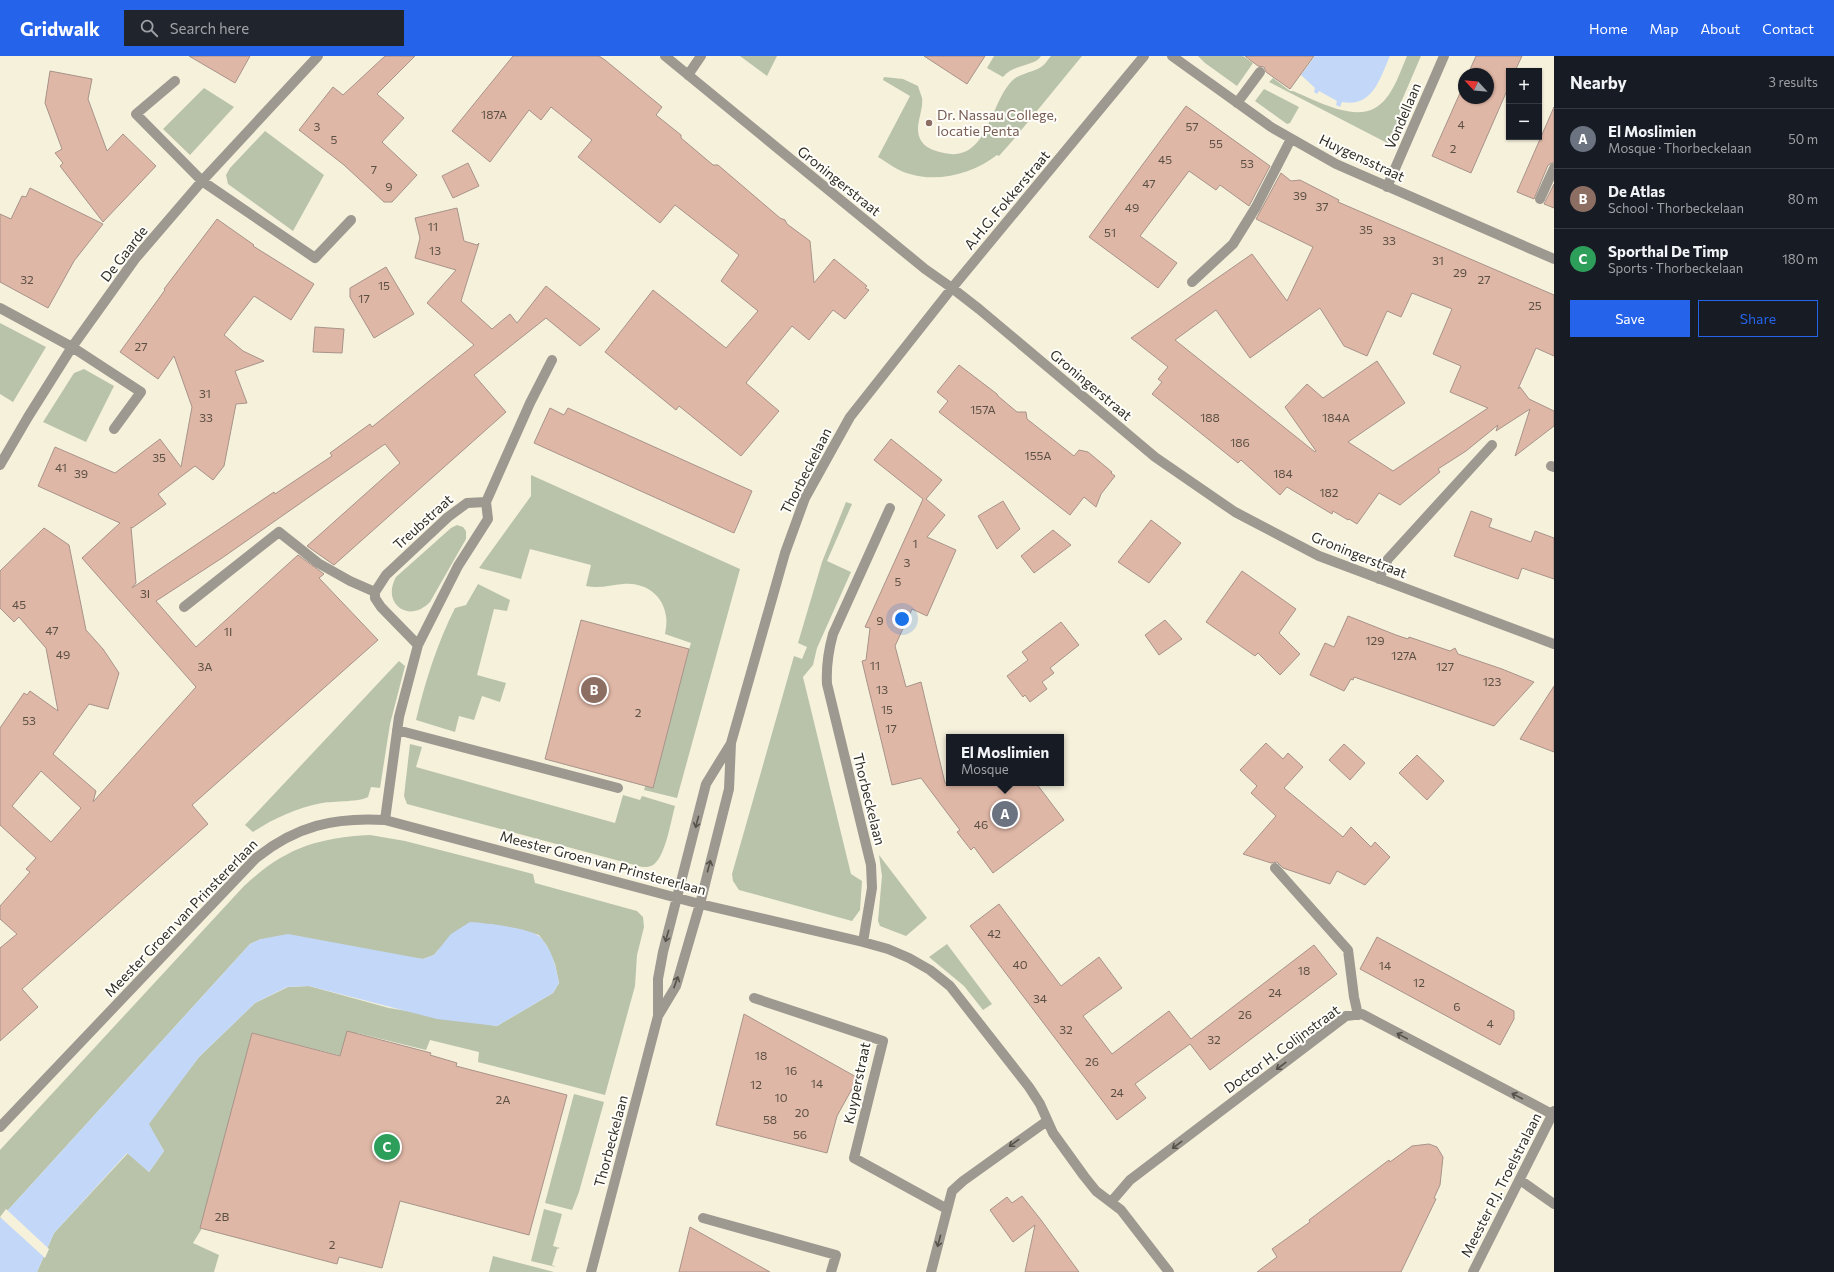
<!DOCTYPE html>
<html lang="en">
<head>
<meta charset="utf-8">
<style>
  body { margin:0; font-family:Commissioner,sans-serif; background:#20242c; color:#f1f3f6 }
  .controls { position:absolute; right:12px; top:12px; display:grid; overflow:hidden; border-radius:0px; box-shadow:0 1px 3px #0004 }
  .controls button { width:36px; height:36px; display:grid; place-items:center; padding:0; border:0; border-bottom:1px solid #363941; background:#171b24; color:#f1f3f6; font:20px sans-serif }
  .compass { position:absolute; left:1458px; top:12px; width:36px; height:36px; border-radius:50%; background:#171b24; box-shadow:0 1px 3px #0004; rotate:296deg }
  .you { position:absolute; left:902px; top:563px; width:14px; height:14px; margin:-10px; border:3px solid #fff; border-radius:50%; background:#1a73e8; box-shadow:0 0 0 6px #1a73e833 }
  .badge { display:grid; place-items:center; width:26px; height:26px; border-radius:50%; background:#2563eb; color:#fff; font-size:13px; font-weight:700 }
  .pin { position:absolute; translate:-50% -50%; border:2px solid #fff; box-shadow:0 1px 4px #0006 }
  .popup { position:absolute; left:946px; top:678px; width:118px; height:52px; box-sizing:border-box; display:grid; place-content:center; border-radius:0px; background:#171b24; filter:drop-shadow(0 1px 3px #0005); font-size:13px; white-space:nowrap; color:#9ea1a6 }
  .popup b { font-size:15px; color:#f1f3f6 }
  .popup::after { content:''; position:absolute; left:50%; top:100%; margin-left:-8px; border:8px solid transparent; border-top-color:#171b24 }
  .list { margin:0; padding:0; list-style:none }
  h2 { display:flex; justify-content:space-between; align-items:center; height:52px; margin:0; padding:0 16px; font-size:17px }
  h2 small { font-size:13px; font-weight:400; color:#9ea1a6 }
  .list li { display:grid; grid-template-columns:26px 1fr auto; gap:12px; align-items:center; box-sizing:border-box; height:60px; padding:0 16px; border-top:1px solid #363941 }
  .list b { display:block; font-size:15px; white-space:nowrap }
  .list p { margin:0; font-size:13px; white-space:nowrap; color:#9ea1a6 }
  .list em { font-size:13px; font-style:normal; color:#9ea1a6 }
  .actions { display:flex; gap:8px; padding:12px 16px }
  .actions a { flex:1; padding:9px 0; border:1px solid #2563eb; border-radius:0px; text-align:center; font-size:14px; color:#2563eb }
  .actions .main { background:#2563eb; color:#fff }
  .icon { flex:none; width:22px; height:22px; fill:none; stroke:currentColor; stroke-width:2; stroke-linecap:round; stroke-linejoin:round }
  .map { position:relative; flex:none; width:1554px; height:1216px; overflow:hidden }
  header { display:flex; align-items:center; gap:24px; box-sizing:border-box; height:56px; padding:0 20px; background:#2563eb; color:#fff }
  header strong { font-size:19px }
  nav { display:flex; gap:22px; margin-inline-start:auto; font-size:14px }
  .search { width:280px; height:36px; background:#20242c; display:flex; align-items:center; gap:10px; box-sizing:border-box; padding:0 14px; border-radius:0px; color:#9ea1a6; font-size:15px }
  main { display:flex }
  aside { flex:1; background:#171b24 }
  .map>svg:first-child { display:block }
  .green { fill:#b9c3aa }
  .water { fill:#c3d8f9 }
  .pier { fill:#f6f1db }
  .building { fill:#dfb7a6; stroke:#a8938a; fill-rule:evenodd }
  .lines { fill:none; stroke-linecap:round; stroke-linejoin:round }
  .minor { stroke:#9d9890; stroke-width:10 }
  .oneway { stroke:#56524a }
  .education-dot { fill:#8d6e63; stroke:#fffefa; stroke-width:1.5 }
  .labels { text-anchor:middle; stroke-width:4; stroke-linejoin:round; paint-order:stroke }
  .number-label { font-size:12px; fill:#5b5044 }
  .education-label { font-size:14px; fill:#785e54; stroke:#fffefa; text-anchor:start }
  .street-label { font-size:14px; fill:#2f2d24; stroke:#fffefa }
</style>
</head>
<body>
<header>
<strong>Gridwalk</strong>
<div class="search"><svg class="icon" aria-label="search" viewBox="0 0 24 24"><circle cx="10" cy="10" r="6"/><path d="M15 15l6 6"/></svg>Search here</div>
<nav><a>Home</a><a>Map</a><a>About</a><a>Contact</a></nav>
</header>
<main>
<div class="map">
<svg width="1554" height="1216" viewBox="0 0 1554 1216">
  <rect width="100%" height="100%" fill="#f6f1db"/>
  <path class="green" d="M740,0H777L767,20Z
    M994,0H1041C1036,10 1013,8 1003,21L987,12Z
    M1051,0H1082L1014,83L999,100L997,99C974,117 939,127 910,118C898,115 888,107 878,101L910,40L883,24L884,21L903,23L918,30C919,34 921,38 922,42C924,56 912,73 922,86C927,93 936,95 944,97C987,107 990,48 1011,26C1019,17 1032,17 1041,11C1045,9 1048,3 1051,0Z
    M1198,0H1243L1253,7L1237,30L1205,7Z
    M1407,0H1421L1399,51L1404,66L1393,90L1269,26L1273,22L1290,35H1293C1315,44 1352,65 1375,52C1392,43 1400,16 1407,0Z
    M204,32L234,51L190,99L163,73Z
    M1264,33L1299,51L1290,67L1287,68L1255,45Z
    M265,75L324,119L293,175L228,128L226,119L230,112Z
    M0,267L46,291L13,346L0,338Z
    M84,313L114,330L86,386L43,366L74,317Z
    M531,419L740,513L677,742L644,734L691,587L665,578C666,572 667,566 666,560C663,538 644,526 623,528C611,529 599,533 586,530L591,509L530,493L521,523L479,512L531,440Z
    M846,446L852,448L827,505L851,516L817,592L813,609L803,621L851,818L862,825L860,854L852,865L739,834L733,825L732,818L794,600L802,603L807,591L798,587L822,506Z
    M457,469L463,471L466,475V483L430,546C409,568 381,548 396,521L451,472Z
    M478,528L510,544L507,555L494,553L477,619L506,627L500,646L482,640L474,664L459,660L455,676L416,664C425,626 437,588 455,552L466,549Z
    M399,605L405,610L390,668L380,732L371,731L368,741C361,746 333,745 322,747C297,752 274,762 253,776L245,769Z
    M410,688L422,691L416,711L615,767L623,739L640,744L642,740L675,750C671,764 665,805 651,810C649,811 645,811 642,811L407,748L404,740Z
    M370,779L405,785L533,818L535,827L637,855L643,861L644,871L637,899L635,930L605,1039L478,1006L479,996L430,984L426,994L357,977L350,1002L252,977L201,1174L193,1187L219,1199L214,1216H37L54,1177L128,1097L149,1116L164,1095L148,1068L199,1001L255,947L288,931L309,930L389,952L497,970L553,937L559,927L555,908L547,890L539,879L518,873L489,868L438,894L434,899L423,903L261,883L250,888L0,1163V1094L244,830C284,793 315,782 370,779Z
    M879,799L927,862L906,880L880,870L878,865L882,820Z
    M947,888L992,948L983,954L964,930L929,901Z
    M574,1038L604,1046L579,1136L572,1154L545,1147Z
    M544,1153L562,1158L553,1190L560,1192L557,1193L552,1209L556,1211L531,1205Z
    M493,1200L554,1216H489Z"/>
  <path class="water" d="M1315,0H1390C1380,22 1373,52 1342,46L1340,51L1336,49L1337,45L1319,35L1317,38L1314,36L1315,32L1301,19Z
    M470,866C484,867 532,872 540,881C552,893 556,911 559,927L553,937L497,970L437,963L309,930L287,931L255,947L199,1001L149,1068L164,1095L149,1116L127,1097L54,1177L37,1216H0V1163L250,888L261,883L288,878L423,903L434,899L451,878Z"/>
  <path class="pier" d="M6,1153L49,1193L45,1202L0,1161Z"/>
  <path class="building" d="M189,0H250L235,27Z
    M385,0H415L377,38L404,62L382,86L417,119L392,146H384L344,109L299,74L333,31L343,39Z
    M513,0H599L605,4L662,51L656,59L681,79V82L713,109H718L780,162L785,164L787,168L810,185L814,227L834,203L867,230L865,232L869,234L845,263L833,254L809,284L792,270L746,327L779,355L741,400L679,350L676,354L605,296L653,234L726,292L758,255L721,225L739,199L675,149L660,167L578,101L592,84L551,51L541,64L529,54L490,106L452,75Z
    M924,0H985L967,28Z
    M1245,0H1314L1290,33L1266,16L1264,11L1258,10Z
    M1476,0H1522L1515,15H1509V30L1471,117L1432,100L1464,28V42H1488V18H1468Z
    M50,15L92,23L88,43L107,95L123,78L156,110L103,166L60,110L63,107L55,97L62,93L45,47Z
    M1186,50L1270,110L1249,150L1220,129L1216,134L1189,115L1140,180L1177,207L1158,232L1089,181Z
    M1554,51V106L1548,109L1534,143L1517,136Z
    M468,107L479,130L453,142L442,120Z
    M1281,117L1291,125L1300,124L1339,144L1338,146L1554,239V300L1536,292L1518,333L1520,331L1529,343L1554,355V370L1515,400L1530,353L1496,375L1498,369L1466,395L1438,413L1440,416L1400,449L1379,437L1357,468L1349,463L1348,464L1333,455L1332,458L1287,431L1280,439L1241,404L1238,407L1152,338L1162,326L1158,323L1168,311L1131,282L1252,198L1287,245L1313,191L1256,163ZM1412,237L1452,253L1433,298L1461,310L1450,336L1488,352L1393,415L1348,386L1405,347L1377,305L1323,342L1307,328L1285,351L1316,395L1315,396L1175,284L1216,254L1250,302L1320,252L1344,290L1367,300L1387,255L1401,261Z
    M1554,128V152L1544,148Z
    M30,132L103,168L74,205L48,252L0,226V158L11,163L22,140L26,141Z
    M457,152L464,185L477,189L479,187L461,245L492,273L510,258L517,267L546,230L600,273L580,290L546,262L474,319L506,356L334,509L307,490L400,407L385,388L222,502L156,545L196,591L298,499L324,518L319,522L378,584L192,749L208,768L22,933L38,951L0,985V892L17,878L0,863V850L30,816L26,813L36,802L0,769V672L24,637L27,639L30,635L58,655L46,592L19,561L14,566L0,552V515L44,472L69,489L86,574L103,593L119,617L108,653L89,648L53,698L96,735L93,746L196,631L82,502L120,467L38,430L55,391L115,417L160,383L181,411L192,351L174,300L158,323L120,296L165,234L164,233L217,163L254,189L253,190L314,228L291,264L254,240L224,279L243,295L264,305L235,315L247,347L236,348L224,410L213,424L195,410L158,438L166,448L132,472L131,471L136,527L132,532L274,436L275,438L332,400L330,397L370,368L372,371L474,289L427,247L456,214L415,202L420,182L415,162ZM41,715L81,752L51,786L12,750Z
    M386,211L414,258L374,282L350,241V232Z
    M315,271L344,273L342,297L313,296Z
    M959,309L997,338L998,340L1017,356H1026L1027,363L1074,400L1079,394L1088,396L1112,416L1111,417L1115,420L1101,438L1096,451L1084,441L1070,459L939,356L948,345L937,336Z
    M550,352L564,359L568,352L752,435L734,477L534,387Z
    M891,383L942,424L926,443L945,459L927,481L956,494L927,560L912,553L895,590L906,631L921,626L945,727H1036L1064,764L993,817L974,791L971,794L957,776L960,774L921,722L892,729L867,626L862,605L866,604L870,572L865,571L923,443L874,404Z
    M1003,445L1020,473L997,493L978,460Z
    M1471,455L1492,463L1489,471L1531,486L1535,475L1554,482V523L1522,512L1518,523L1454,500Z
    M1151,464L1181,487L1149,527L1118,506Z
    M1053,474L1071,489L1034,517L1021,500Z
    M1242,515L1296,553L1279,577L1300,598L1280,619L1258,597L1255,600L1206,566Z
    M1348,560L1396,579L1408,583L1409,581L1450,595L1455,592L1458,598L1502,613L1534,626L1494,670L1354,621L1353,624L1351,623L1344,635L1310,619L1325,587L1334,591Z
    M581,564L689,593L653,732L545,703Z
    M1165,564L1182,583L1159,599L1145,579Z
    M1061,566L1079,589L1050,612L1054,617L1042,626L1047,633L1030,646L1025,639L1023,641L1007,620L1028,604L1022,596Z
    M1554,630V696L1520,683Z
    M1266,687L1283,703L1288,697L1303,711L1284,732L1343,781L1351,771L1371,791L1375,786L1390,801L1365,829L1337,815L1330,828L1283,812L1277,806L1271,807L1243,798L1276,760L1251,737L1257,730L1240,714Z
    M1344,688L1365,707L1350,724L1329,704Z
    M1417,699L1444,725L1427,744L1399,717Z
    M999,848L1061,930L1099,901L1122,932L1083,960L1112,998L1169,955L1191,983L1314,889L1337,918L1210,1014L1190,988L1135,1028L1146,1042L1117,1064L970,870Z
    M1377,881L1514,955V963L1500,989L1360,913Z
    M744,958L858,1022L837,1060L827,1097L716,1069Z
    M347,975L431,997L430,999L457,1007L456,1010L567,1039L529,1179L400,1145L382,1212L339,1201L337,1208L200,1172L252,977L340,1000Z
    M1429,1088L1437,1091L1443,1101L1440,1129L1434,1142L1436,1143L1401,1216H1257L1277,1201L1272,1193L1310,1166L1309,1164L1389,1104L1390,1106L1412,1090Z
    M1022,1140L1041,1164L1079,1216H1025L1035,1169L1013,1186L990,1154L1007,1141L1012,1147Z
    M690,1171L770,1216H679Z"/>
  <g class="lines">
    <path class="minor" d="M665,0L925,213L952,232L979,253L1155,401L1235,456L1319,500L1554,588
      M1172,0L1271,71L1336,108L1554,203
      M688,19L701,0
      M175,25L136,58L202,125L315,202L351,164
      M1237,47L1260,16
      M1387,131L1444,0
      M1540,143L1554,112
      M1192,226L1233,188L1256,151L1291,83
      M0,252L72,291L141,336L114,373
      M0,409L28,361L72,291L135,203L202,125L318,0
      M1551,410L1554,411
      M486,446L530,347L552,304
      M1379,523L1388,503L1492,389
      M184,551L279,476L318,507L350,525L375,536
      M397,674L618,732
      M385,764L399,661L418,589L458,510L488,463L486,446L467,447L448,461L386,519L375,536V542L381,551L418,589
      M1275,812L1348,894L1354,941L1358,959
      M863,886L872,832L871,809L827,628C826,610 828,596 833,578L890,452
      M754,942L883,985L854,1102L947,1153
      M658,960L676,930L700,848L729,733L731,687L785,497L805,442L850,361L952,232L1144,0
      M0,1071L256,802C296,770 334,761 385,764L700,848L863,886L888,893L909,902L930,914L950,930L1029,1031L1040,1048L1053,1077L1084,1120L1096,1135L1121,1154L1169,1216
      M1520,1124L1554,1148
      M1111,1146L1130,1124L1346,960L1362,958L1552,1058
      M703,1162L836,1199L831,1216
      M591,1216L658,960V923L663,896L706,728L730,689
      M931,1216L952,1135L963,1125L1047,1065
      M1473,1216L1554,1055"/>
  </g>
  <defs><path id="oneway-shaft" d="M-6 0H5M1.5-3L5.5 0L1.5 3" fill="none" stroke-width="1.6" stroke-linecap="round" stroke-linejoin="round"/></defs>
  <g class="oneway">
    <use href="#oneway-shaft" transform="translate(697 766) rotate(105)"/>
    <use href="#oneway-shaft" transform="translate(709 810) rotate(-75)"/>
    <use href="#oneway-shaft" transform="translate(667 880) rotate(106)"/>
    <use href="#oneway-shaft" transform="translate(676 926) rotate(-70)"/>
    <use href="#oneway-shaft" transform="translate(1402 980) rotate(-152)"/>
    <use href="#oneway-shaft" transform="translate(1281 1010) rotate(143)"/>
    <use href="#oneway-shaft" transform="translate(1517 1040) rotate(-152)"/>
    <use href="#oneway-shaft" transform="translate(1014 1087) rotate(144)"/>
    <use href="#oneway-shaft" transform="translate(1177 1089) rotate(143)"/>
    <use href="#oneway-shaft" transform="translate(939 1185) rotate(105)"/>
  </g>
  <circle class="education-dot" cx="929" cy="67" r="4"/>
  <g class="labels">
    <g class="number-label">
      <text x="494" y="63">187A</text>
      <text x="1461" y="73">4</text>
      <text x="317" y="75">3</text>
      <text x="1192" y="75">57</text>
      <text x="334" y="88">5</text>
      <text x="1216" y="92">55</text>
      <text x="1453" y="97">2</text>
      <text x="1165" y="108">45</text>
      <text x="1247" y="112">53</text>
      <text x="374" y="118">7</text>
      <text x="1149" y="132">47</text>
      <text x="389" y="135">9</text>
      <text x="1300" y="144">39</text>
      <text x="1322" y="155">37</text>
      <text x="1132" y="156">49</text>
      <text x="433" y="175">11</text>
      <text x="1366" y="178">35</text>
      <text x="1110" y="181">51</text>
      <text x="1389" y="189">33</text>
      <text x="435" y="199">13</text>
      <text x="1438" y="209">31</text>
      <text x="1460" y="221">29</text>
      <text x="27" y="228">32</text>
      <text x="1484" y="228">27</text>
      <text x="384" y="234">15</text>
      <text x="364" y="247">17</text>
      <text x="1535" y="254">25</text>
      <text x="141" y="295">27</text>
      <text x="205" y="342">31</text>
      <text x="983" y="358">157A</text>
      <text x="206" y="366">33</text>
      <text x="1210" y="366">188</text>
      <text x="1336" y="366">184A</text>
      <text x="1240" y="391">186</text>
      <text x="1038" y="404">155A</text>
      <text x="159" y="406">35</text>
      <text x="61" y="416">41</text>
      <text x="81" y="422">39</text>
      <text x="1283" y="422">184</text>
      <text x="1329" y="441">182</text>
      <text x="915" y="492">1</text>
      <text x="907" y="511">3</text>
      <text x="898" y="530">5</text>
      <text x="145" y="542">3I</text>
      <text x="19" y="553">45</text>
      <text x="880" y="569">9</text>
      <text x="52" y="579">47</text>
      <text x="228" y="580">1I</text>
      <text x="1375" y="589">129</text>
      <text x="63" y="603">49</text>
      <text x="1404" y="604">127A</text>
      <text x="875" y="614">11</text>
      <text x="205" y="615">3A</text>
      <text x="1445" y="615">127</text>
      <text x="1492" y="630">123</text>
      <text x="882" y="638">13</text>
      <text x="887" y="658">15</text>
      <text x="638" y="661">2</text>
      <text x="29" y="669">53</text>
      <text x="891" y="677">17</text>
      <text x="981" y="773">46</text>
      <text x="994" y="882">42</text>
      <text x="1020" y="913">40</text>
      <text x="1385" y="914">14</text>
      <text x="1304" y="919">18</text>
      <text x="1419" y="931">12</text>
      <text x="1275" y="941">24</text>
      <text x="1040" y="947">34</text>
      <text x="1457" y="955">6</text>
      <text x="1245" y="963">26</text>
      <text x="1490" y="972">4</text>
      <text x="1066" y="978">32</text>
      <text x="1214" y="988">32</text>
      <text x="761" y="1004">18</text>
      <text x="1092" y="1010">26</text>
      <text x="791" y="1019">16</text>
      <text x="817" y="1032">14</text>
      <text x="756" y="1033">12</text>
      <text x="1117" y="1041">24</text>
      <text x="781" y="1046">10</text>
      <text x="503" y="1048">2A</text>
      <text x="802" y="1061">20</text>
      <text x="770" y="1068">58</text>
      <text x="800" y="1083">56</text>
      <text x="222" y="1165">2B</text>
      <text x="332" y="1193">2</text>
    </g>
    <g class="education-label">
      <text x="937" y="64">Dr. Nassau College,<tspan x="937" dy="16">locatie Penta</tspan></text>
    </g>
    <g class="street-label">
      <text transform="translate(1403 60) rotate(-67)" y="5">Vondellaan</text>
      <text transform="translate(1362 102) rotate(25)" y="5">Huygensstraat</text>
      <text transform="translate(839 125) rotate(39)" y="5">Groningerstraat</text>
      <text transform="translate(1007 144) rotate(-50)" y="5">A.H.G. Fokkerstraat</text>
      <text transform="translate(124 198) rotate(-52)" y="5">De Gaarde</text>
      <text transform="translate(1091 329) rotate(40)" y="5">Groningerstraat</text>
      <text transform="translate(806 415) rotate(-63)" y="5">Thorbeckelaan</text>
      <text transform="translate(423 466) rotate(-42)" y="5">Treubstraat</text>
      <text transform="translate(1359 499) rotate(22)" y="5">Groningerstraat</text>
      <text transform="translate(869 743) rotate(76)" y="5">Thorbeckelaan</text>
      <text transform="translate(603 807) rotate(15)" y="5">Meester Groen van Prinstererlaan</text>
      <text transform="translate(181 862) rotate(-46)" y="5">Meester Groen van Prinstererlaan</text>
      <text transform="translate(1282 993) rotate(-36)" y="5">Doctor H. Colijnstraat</text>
      <text transform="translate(857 1027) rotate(-78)" y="5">Kuyperstraat</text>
      <text transform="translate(611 1085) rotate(-75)" y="5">Thorbeckelaan</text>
      <text transform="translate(1501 1129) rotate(-63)" y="5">Meester P.J. Troelstralaan</text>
    </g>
  </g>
</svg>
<div class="controls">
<button>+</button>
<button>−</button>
</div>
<svg class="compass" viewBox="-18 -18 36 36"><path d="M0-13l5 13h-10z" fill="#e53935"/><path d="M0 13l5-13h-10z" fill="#9ea1a6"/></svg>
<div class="you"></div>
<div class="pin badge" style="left:1005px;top:758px;background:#6b7280">A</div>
<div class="popup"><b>El Moslimien</b>Mosque</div>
<div class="pin badge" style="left:594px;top:634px;background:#8d6e63">B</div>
<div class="pin badge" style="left:387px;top:1091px;background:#2e9e5b">C</div>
</div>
<aside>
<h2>Nearby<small>3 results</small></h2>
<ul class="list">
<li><span class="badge" style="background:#6b7280">A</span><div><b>El Moslimien</b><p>Mosque · Thorbeckelaan</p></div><em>50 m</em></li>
<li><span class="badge" style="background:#8d6e63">B</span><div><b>De Atlas</b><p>School · Thorbeckelaan</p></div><em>80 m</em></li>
<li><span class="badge" style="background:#2e9e5b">C</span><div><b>Sporthal De Timp</b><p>Sports · Thorbeckelaan</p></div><em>180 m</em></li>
</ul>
<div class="actions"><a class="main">Save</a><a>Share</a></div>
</aside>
</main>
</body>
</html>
